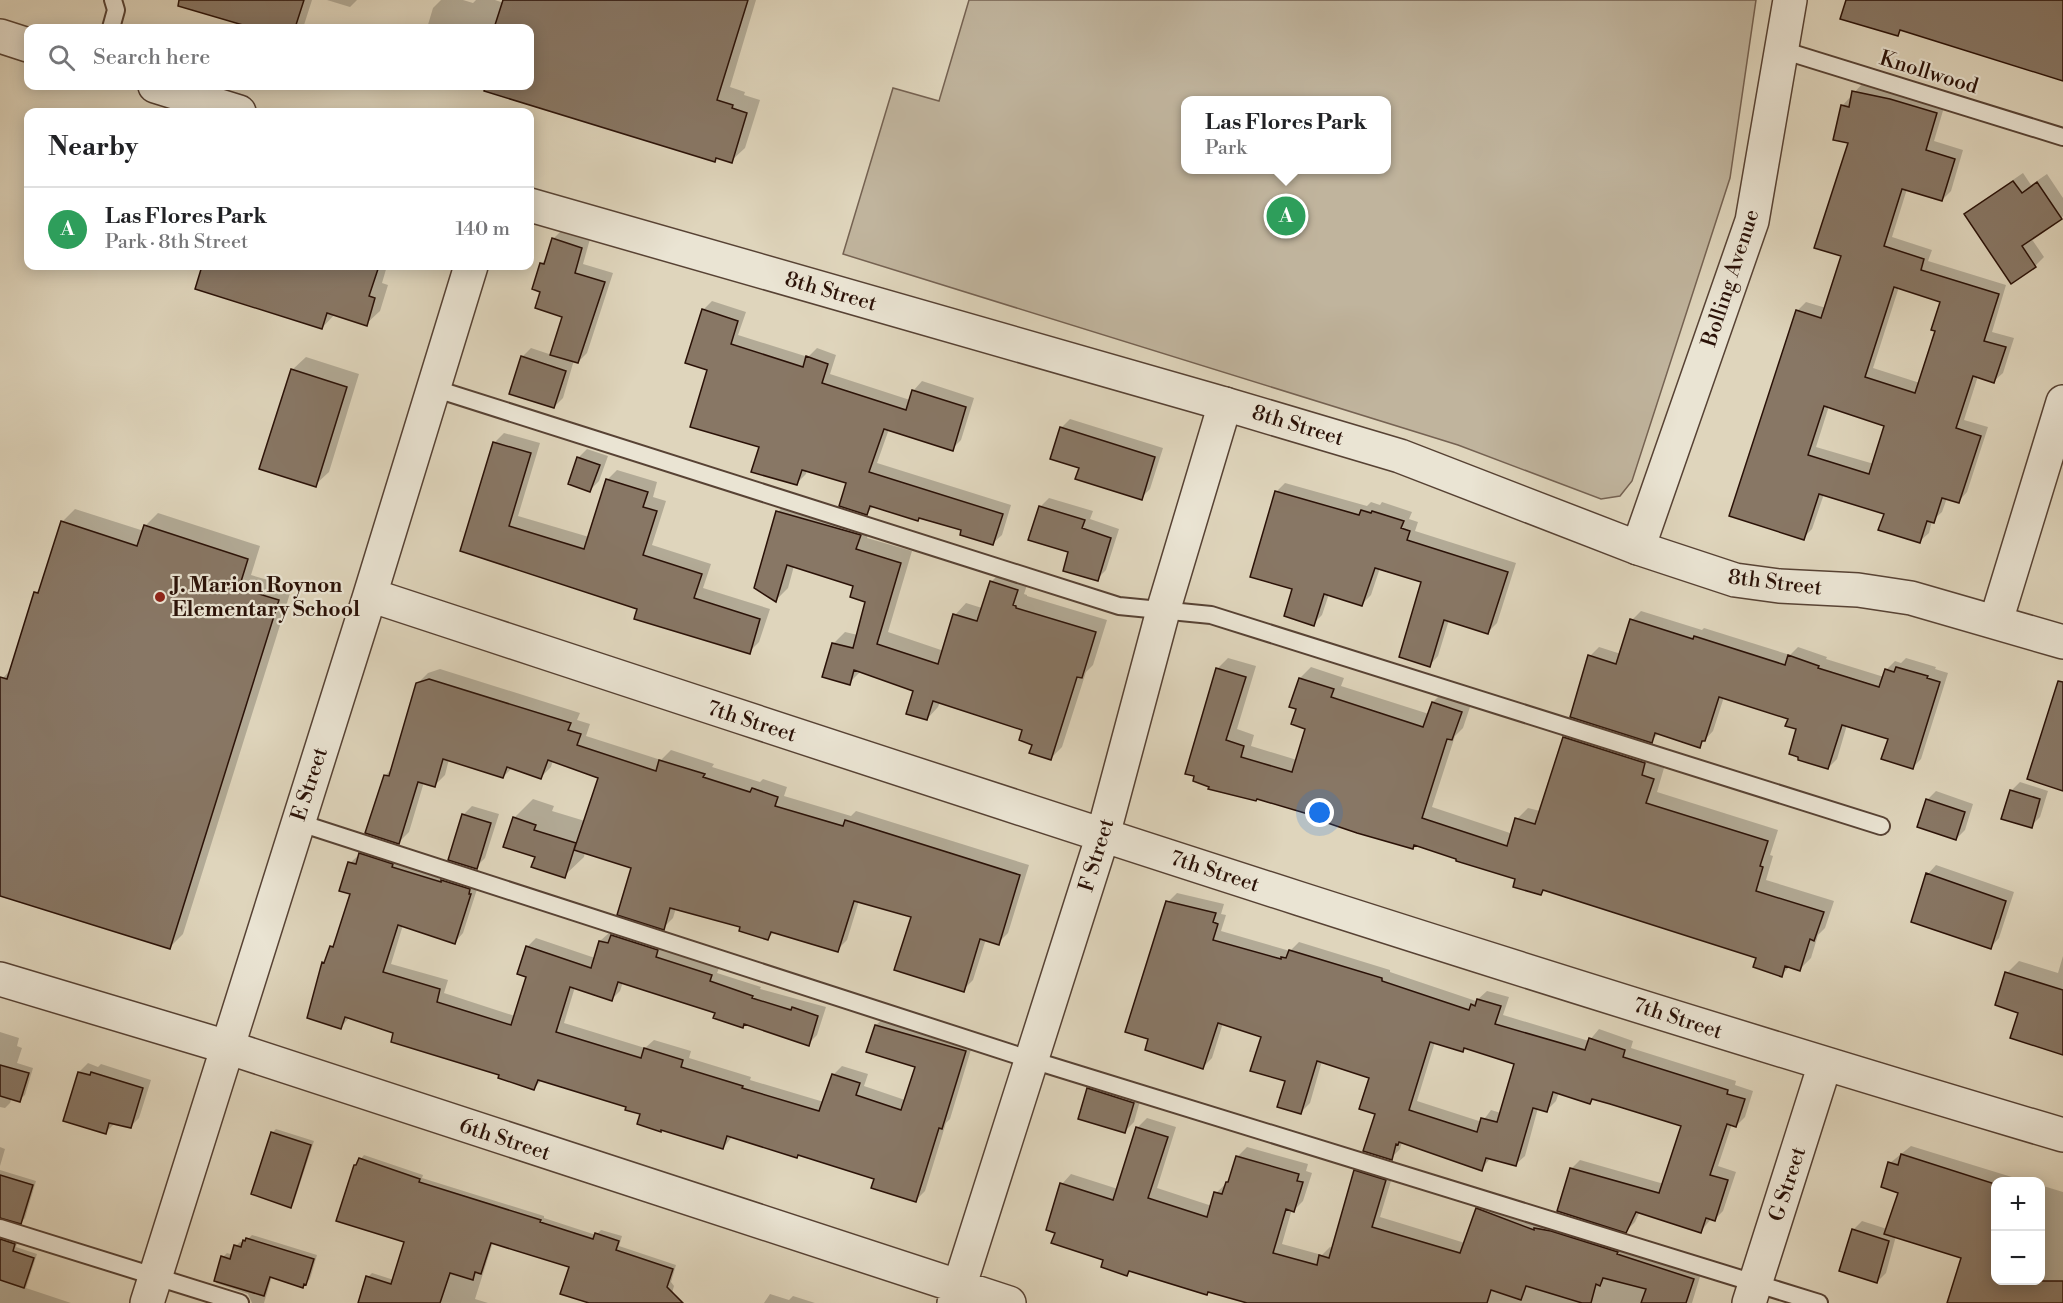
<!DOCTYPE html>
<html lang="en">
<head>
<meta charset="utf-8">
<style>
  body { margin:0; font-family:"Libre Bodoni",serif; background:#f6f6f6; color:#202124 }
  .controls { position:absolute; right:18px; bottom:18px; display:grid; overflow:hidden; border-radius:12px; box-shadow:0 3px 15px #0003 }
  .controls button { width:54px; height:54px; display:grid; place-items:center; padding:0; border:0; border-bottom:2px solid #e0e0e0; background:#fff; color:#202124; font:30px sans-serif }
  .you { position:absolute; left:1320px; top:813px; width:21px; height:21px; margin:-15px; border:4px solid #fff; border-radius:50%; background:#1a73e8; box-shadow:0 0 0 9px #1a73e833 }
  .badge { display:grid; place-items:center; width:39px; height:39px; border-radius:50%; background:#ea580c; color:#fff; font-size:20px; font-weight:700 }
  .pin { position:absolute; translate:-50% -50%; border:3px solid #fff; box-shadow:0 2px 6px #0006 }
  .popup { position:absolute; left:1181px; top:96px; width:210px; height:78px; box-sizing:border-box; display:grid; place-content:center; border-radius:12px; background:#fff; filter:drop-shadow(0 2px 4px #0005); font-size:20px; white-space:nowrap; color:#757577 }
  .popup b { font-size:22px; color:#202124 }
  .popup::after { content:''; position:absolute; left:50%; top:100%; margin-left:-12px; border:12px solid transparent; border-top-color:#fff }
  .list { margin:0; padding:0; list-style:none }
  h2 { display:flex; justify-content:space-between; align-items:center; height:78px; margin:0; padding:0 24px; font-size:26px }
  h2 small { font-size:20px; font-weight:400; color:#757577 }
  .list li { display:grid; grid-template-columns:39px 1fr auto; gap:18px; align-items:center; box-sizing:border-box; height:84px; padding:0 24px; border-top:2px solid #e0e0e0 }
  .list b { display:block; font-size:22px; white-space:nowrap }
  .list p { margin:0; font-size:20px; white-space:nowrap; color:#757577 }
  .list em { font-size:20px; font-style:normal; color:#757577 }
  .icon { flex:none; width:33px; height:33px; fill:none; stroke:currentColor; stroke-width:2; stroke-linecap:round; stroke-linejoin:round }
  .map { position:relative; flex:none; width:2063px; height:1303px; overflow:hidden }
  .search { position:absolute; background:#fff; box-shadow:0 3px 15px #0003; left:24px; top:24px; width:510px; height:66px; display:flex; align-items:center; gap:15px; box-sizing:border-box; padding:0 21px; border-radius:12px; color:#757577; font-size:22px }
  .panel { position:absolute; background:#fff; box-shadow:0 3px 15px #0003; left:24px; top:108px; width:510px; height:162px; border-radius:12px }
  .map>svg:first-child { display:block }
  .green { fill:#c0b49d; stroke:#756252; stroke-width:1.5; fill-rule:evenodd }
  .shadow { fill:#0003; fill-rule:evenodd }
  .building { fill:#887765; stroke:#2a1107; stroke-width:1.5; fill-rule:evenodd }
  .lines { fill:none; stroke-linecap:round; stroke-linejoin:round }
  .service-casing { stroke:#574234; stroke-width:20 }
  .minor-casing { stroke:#574234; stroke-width:36 }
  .tertiary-casing { stroke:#574234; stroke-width:36 }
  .service { stroke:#eae4d3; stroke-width:16 }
  .minor { stroke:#eae4d3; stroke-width:33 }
  .tertiary { stroke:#eae4d3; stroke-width:33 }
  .poi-dot { fill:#8f2418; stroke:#eae4d3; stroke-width:2 }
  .labels { text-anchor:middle; stroke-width:4.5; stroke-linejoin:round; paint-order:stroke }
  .street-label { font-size:21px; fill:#2a1107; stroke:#eae4d3 }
  .poi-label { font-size:21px; font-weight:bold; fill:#2a1107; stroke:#eae4d3; text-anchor:start }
</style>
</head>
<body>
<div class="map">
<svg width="2063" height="1303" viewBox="0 0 2063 1303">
  <rect width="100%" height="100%" fill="#dfd5bc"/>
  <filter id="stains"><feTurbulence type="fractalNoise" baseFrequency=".00333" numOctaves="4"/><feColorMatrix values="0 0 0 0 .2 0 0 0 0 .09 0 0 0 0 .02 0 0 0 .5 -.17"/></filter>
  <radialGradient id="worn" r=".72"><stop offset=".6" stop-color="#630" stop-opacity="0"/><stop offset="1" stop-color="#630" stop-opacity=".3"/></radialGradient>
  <path class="green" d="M969,0H1756L1730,178L1632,481L1620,496L1601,499L1458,445L843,254L893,88L939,101ZM1186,100H1386V170H1186Z"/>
  <path class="shadow" d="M183,0H312L304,25L301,28H258L182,5Z
    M327,0H357L350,7Z
    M441,0H463L473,3L476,0H495L504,3L505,0H756L730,87L745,92L744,95L760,100L745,148L731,161L718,157L715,160L507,96L510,86H530V28H427L433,8Z
    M1863,83L1945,104L1934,141L1963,150L1951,191L1942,200L1907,189L1892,237L1932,250L1928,261L2006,285L1992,332L2014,338L2003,373L1994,381L1978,376L1964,420L1988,427L1967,492L1959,501L1947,498L1942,512L1932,521L1929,533L1920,541L1885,513L1824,494L1812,529L1803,538L1797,311L1806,302L1826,308L1843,255L1850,142L1842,106ZM1899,287L1942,301L1936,330L1920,383L1873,368ZM1829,406L1886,425L1874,464L1816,447Z
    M2023,173L2031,185L2047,174L2063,198V216L2061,218L2020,222L2044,257L2035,266L1966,215L1975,206Z
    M562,230L590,239L583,264L613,273L587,353L578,362L574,360L563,398L554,407L522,357L531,348L552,355L564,316L542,291L541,264L548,257L553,239Z
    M204,266H387L382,283L388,285L380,311L366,324L335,314L322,328L197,288Z
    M712,301L746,312L738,335L808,357L817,348L836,355L830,374L910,400L914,390L922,381L974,398L961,440L952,449L889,429L877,463L1011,505L1002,535L993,543L963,529L874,506L867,513L848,482L807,470L806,474L797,483L761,446L708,369L703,310Z
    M306,357L359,374L329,472L315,485L292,370Z
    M1070,419L1163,448L1150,489L1141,498L1061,428Z
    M504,433L540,443L518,516L589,537L607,480L617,470L657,482L653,497L666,501L652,545L711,564L703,588L770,609L759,642L749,652L639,608L462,550L494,443Z
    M587,449L608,456L599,481L590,490L578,458Z
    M1285,483L1367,506L1371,502L1380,505L1382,502L1412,512L1409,519L1418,522L1415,531L1516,563L1497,623L1488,632L1449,620L1438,656L1430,665L1423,582L1380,568L1371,595L1362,604L1329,594L1322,615L1313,624L1294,588L1276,492Z
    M1049,498L1093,511L1090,519L1119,529L1106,570L1097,579L1070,551L1040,507Z
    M789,500L871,523L867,538L912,551L888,632L944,651L955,615L966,603L982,608L991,582L1003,570L1029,579L1024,594L1027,595V596L1107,620L1093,665L1086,672L1062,747L1051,758L1033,744L1024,729L940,702L938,707L927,719L915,690L861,671L849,683L824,676L834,643L845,632L858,635L866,601L855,585L794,566L788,588L776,600L778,512Z
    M75,509L144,531L145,526L158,513L260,546L251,575L292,587L183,934L170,947L0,894V687L3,678L11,669L36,593L41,587L62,522Z
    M1641,611L1702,630L1704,628L1790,655L1798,647L1827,657L1826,659L1884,677L1886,670L1895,661L1901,663L1906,658L1936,667L1935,669L1948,673L1921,759L1912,768L1889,738L1847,725L1837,759L1828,768L1790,718L1724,697L1713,731L1699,746L1659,733L1651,741L1590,656L1599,647L1621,654L1632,620Z
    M1228,658L1256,666L1237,729L1254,735L1251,746L1297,760L1307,728L1298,708L1300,678L1311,667L1344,678L1341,686L1429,714L1433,702L1444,691L1472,701L1463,728L1455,736L1432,807L1513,834L1517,819L1528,808L1540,811L1565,738L1576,727L1656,752L1652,764L1664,768L1657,792L1778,830L1770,855L1773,856L1766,880L1834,901L1825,928L1818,935L1811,958L1800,969L1790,966L1782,975L1758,957L1545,889L1541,894L1517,878L1458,858L1416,844L1412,847L1310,813L1258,798L1232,793L1217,669Z
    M440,669L580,713L577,720L590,724L586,736L661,760L671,750L714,764L712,767L760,782L763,779L787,787L784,796L851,816L856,811L1029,865L1008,933L998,943L986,939L973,980L963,990L913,916L859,901L847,940L837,950L775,931L768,938L742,926L676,908L673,918L663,928L633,867L585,852L584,857L564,876L536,856L514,818L533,799L554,806L552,811L585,821L600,777L553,760L551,767L541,777L512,768L503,777L449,759L445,775L435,785L424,782L409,832L399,842L385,776L392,768L417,684L428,673Z
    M2020,782L2048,791L2040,817L2031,826L2011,791Z
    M1936,791L1973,804L1965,830L1956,839L1927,800Z
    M472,806L499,814L485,858L476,867L463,815Z
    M370,845L478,886L463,933L455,942L403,925L391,964L448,980L444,993L515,1016L528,976L527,947L536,938L595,958L600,941L609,933L614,934L621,927L720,966L717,973L761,987L760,989L826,1007L817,1035L808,1044L746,1023L742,1026L717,1012L623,982L620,991L612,999L575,987L564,1023L645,1048L654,1040L691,1051L689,1058L751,1077L750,1080L824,1102L833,1075L842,1066L868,1074L864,1086L905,1100L917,1066L868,1051L876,1025L885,1017L973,1043L950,1119L946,1123L925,1191L916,1200L875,1178L800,1154L797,1157L732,1137L723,1148L627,1106L542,1080L534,1088L395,1032L350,1017L340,1028L323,963L327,960L331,947L336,942L351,893L350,863Z
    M1936,865L2014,892L1999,938L1991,947L1928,874Z
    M1177,893L1224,904L1221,914L1226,915L1221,931L1290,951L1299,942L1390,970V972L1476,1001L1487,991L1509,997L1503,1015L1589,1041L1599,1029L1633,1041L1631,1048L1736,1081L1735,1085L1753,1091L1745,1117L1736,1126L1732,1124L1718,1166L1736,1172L1723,1211L1714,1220L1711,1219L1701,1231L1640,1211L1635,1222L1626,1231L1571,1169L1580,1160L1664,1184L1683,1125L1594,1098L1590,1102L1559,1092L1556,1101L1547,1110L1538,1108L1525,1156L1516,1164L1491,1157L1482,1169L1402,1142L1400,1149L1391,1158L1377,1113L1371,1077L1322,1061L1310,1103L1301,1112L1287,1080L1263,1036L1223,1023L1212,1058L1203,1067L1168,902ZM1435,1042L1462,1051L1466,1047L1516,1063L1501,1113L1491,1110L1482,1122L1417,1101Z
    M2063,956V1049L2020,1012L2007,973L2019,961L2058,973Z
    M0,1032L19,1038L17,1046L22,1048L17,1063L33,1068L25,1095L19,1100L12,1098L10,1103L5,1108L0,1107Z
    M88,1063L98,1067L101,1064L151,1080L139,1118L130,1127L115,1123L105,1133L79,1072Z
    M1097,1080L1142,1094L1134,1122L1125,1131L1088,1089Z
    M1147,1118L1176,1127L1157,1188L1212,1206L1216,1193L1231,1179L1237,1157L1247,1147L1308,1164L1306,1171L1312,1173L1303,1201L1294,1210L1292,1209L1282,1244L1322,1255L1330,1247L1333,1248L1355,1171L1365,1162L1394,1171L1380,1217L1465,1243L1477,1209L1486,1200L1702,1270L1692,1303H1252L1209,1291L1207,1294L1131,1270L1127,1274L1105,1259L1057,1232L1062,1184L1071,1174L1118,1189L1137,1128Z
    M276,1129L314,1141L294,1202L290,1206L272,1133Z
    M1911,1146L2028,1182H1996V1280H2040V1185L2063,1192V1303H1948L1963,1257L1896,1236L1886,1273L1877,1282L1853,1230L1862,1221L1887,1229L1899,1192L1890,1163Z
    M0,1147L5,1149L0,1166Z
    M364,1155L423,1175L422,1178L544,1216V1218L596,1235L601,1230L622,1236L619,1246L676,1265L671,1282L674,1286L669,1303H594L571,1266L493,1242L475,1299L488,1303H359L368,1277L372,1273L394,1280L406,1241L355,1166Z
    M0,1170L36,1181L25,1218L21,1222L0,1217Z
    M0,1234L18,1240L16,1247L37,1254L26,1288L71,1303H0Z
    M252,1235L317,1255L310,1279L303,1286L272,1276L264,1303H252L248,1294L216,1283L223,1257L227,1253L233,1255L236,1246L240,1242L244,1243Z
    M770,1294L789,1300L793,1296L815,1303H764Z"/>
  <path class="building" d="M179,0H304L295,28H253L178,6Z
    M503,0H748L717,100L733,105L732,108L747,113L732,163L716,158L715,162L484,91L485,86H530V28H494Z
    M1846,0H2063V81L1900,30L1898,36L1840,19Z
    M1852,91L1890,99L1937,113L1926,150L1955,159L1942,201L1902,189L1884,246L1924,259L1921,270L1999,294L1984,341L2006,347L1994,383L1973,376L1956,428L1981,436L1959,503L1942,498L1934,523L1927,521L1920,543L1878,530L1884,514L1819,494L1804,540L1729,516L1796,310L1821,318L1841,256L1814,248L1848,143L1833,140L1841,105L1849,107ZM1894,287L1940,302L1931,330L1935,331L1915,393L1865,377ZM1824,406L1884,426L1869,474L1808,455Z
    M2013,181L2022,193L2037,182L2062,219L2022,246L2036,267L2011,284L1964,214Z
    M552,238L582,248L575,273L605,282L578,363L550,355L562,317L535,308L540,292L532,289L540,263L544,264Z
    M202,266H379L369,296L375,298L367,326L327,313L322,329L195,289Z
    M702,309L738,321L731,344L803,367L806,356L828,364L822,383L906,410L912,390L966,407L953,451L884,429L869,472L1003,514L993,545L960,535L961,530L919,518L918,521L870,506L867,515L839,506L846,483L802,470L797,485L751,472L759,447L690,427L707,370L685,363Z
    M521,356L566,371L554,408L509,394Z
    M291,369L347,387L316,487L259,469Z
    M1060,427L1155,457L1142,500L1075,479L1079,468L1050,459Z
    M493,442L531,453L509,526L584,549L606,479L648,492L643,507L657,511L643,555L702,574L694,598L760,619L750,654L634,619L637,609L460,551Z
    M577,457L600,465L590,492L568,484Z
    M1275,491L1359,515L1361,510L1371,513L1372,511L1404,521L1401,528L1410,531L1407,540L1508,572L1488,634L1444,620L1430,667L1399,657L1421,582L1375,568L1362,606L1324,594L1314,626L1284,616L1292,589L1250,577Z
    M1039,506L1085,520L1082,528L1111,538L1098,581L1063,571L1068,552L1028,540Z
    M776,511L861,535L856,549L901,563L877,644L938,664L953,614L977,621L990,581L1018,590L1013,605L1016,606V608L1096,632L1082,678L1077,677L1051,760L1029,753L1032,745L1019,740L1022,730L933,701L927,720L906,714L913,691L854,670L850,685L822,677L832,643L853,648L865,602L850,597L853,586L787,565L776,602L754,588Z
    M61,521L137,546L144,525L248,559L239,588L279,600L170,949L0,896V677L7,679L34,592L38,593Z
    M1630,619L1693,639L1694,636L1785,665L1788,655L1819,666L1818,668L1879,687L1885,669L1894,672L1896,667L1928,676L1927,678L1940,682L1913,769L1881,759L1888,739L1842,725L1828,769L1798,760V757L1789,754L1796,729L1785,726L1788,719L1719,697L1705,741H1702L1700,748L1655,733L1652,743L1570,717L1588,655L1616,664Z
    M1216,668L1246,677L1226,740L1244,746L1241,757L1292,772L1305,729L1291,724L1296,709L1289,707L1299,678L1334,689L1331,697L1423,727L1432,702L1462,712L1452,740L1447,739L1422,818L1507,846L1515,818L1535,824L1563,737L1645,763L1642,775L1654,779L1646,803L1768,841L1760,866L1763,867L1756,891L1824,912L1814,941L1810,939L1800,971L1785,966L1782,977L1753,967L1756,958L1543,890L1541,895L1513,887L1515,879L1456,861V859L1414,845L1413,849L1357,833L1307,816L1308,814L1257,799L1256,801L1208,789L1209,787L1193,781L1194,776L1185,774Z
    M429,679L571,723L568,730L581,734L577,745L656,771L659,760L705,774L703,777L750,792L752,788L778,797L775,806L843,826L845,820L1020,875L999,945L980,939L964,992L894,970L911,917L854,901L838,952L771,932L768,940L739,931L740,927L670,908L664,930L617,915L631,868L574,850L598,778L548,760L541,779L507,767L503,778L443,759L435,787L418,782L399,844L365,833L384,775L389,776L416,683Z
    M2058,681L2063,682V791L2027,779Z
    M2010,790L2040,799L2032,828L2001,819Z
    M1926,799L1965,812L1956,840L1917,827Z
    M462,814L491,823L477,869L448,860Z
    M513,817L536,825L534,830L576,843L565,878L531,867L535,857L503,847Z
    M359,853L393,864L392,867L441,882V880L470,889L469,894H471L455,944L398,925L383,972L440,989L437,1002L511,1025L526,977L517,974L526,946L591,968L599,941L608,943L611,935L658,950L656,957L712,975L710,981L753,996L752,998L791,1010L792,1007L818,1016L809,1046L744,1024L743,1028L713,1018L715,1013L618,982L612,1001L570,987L556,1032L641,1058L644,1048L683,1060L681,1067L743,1086L742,1088L819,1111L832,1074L860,1083L856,1095L901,1110L915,1067L866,1052L875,1025L966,1051L942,1129L939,1128L916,1202L871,1188L874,1179L798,1155L797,1158L727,1136L723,1149L661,1130V1132L637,1124L640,1114L625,1110L626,1107L538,1080L534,1090L498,1078L499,1075L391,1042L393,1033L345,1017L341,1029L307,1018L322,962L324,963L330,946L333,947L350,894L339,891L348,862L356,864Z
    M1926,873L2006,901L1991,949L1911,922Z
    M1166,901L1216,913L1213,922L1218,924L1213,940L1281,959V957L1286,958L1289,950L1382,978V981L1469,1010L1471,1004L1475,1006L1477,999L1501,1006L1495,1024L1585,1050L1589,1038L1625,1050L1623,1057L1728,1090L1727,1094L1745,1099L1736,1127L1727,1124L1710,1175L1728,1180L1715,1221L1706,1218L1701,1233L1636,1212L1626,1233L1557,1211L1570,1168L1659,1193L1681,1126L1610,1104L1592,1099L1590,1104L1553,1092L1547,1112L1533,1108L1516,1166L1486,1158L1482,1171L1399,1142L1398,1145L1396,1144L1392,1160L1363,1151L1375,1114L1359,1109L1369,1078L1317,1061L1301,1114L1277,1107L1285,1081L1250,1071L1261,1037L1218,1023L1203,1069L1145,1050L1148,1039L1125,1032ZM1430,1042L1463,1052L1464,1048L1514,1064L1497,1122L1481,1118L1477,1132L1409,1110Z
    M2005,972L2063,990V1055L2010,1038L2018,1013L1995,1005Z
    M0,1065L29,1073L20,1102L0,1096Z
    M78,1072L90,1075L91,1072L143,1088L131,1128L109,1123L106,1134L63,1121Z
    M1087,1088L1134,1103L1125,1133L1078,1119Z
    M1136,1127L1168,1137L1148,1198L1207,1217L1214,1192L1222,1194L1226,1182H1228L1236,1156L1299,1174L1297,1181L1303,1182L1294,1212L1286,1209L1273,1253L1317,1265L1319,1255L1329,1258L1354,1170L1386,1180L1372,1227L1460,1253L1476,1208L1534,1230V1228L1551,1231L1618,1252L1617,1254L1694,1279L1686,1303H1641L1646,1289L1603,1278L1600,1286L1596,1284L1591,1303H1582L1526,1286L1521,1300L1491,1290L1487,1303H1247L1208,1292L1207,1295L1129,1271L1127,1276L1101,1267L1103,1260L1051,1243L1055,1233L1046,1230L1060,1183L1113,1200Z
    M271,1132L311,1145L291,1208L251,1194Z
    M1901,1154L1995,1184V1281H2063V1303H1947L1961,1258L1884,1234L1898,1193L1881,1187L1888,1162L1898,1165Z
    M359,1158L420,1179L419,1182L541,1220L540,1222L593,1239L595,1233L619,1241L616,1250L673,1269L667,1287L683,1303H589L560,1294L569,1267L491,1243L481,1274L475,1272L473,1280L450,1273L440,1303H358L366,1276L391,1284L404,1242L336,1221L354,1165H356Z
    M0,1175L33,1185L21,1224L0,1218Z
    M1852,1229L1889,1241L1877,1283L1839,1271Z
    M246,1238L314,1259L306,1285L304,1284L303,1288L270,1277L264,1296L214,1281L221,1256L230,1259L234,1245L241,1247L243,1240L245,1241Z
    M0,1239L15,1244L13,1251L34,1258L24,1288L0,1280Z"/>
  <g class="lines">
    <defs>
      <path id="service" d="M111,28L116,10L113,0
        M1782,50L2063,137
        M433,388L1119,606L1211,615L1881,826
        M297,822L1032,1060L1819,1303
        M0,1228L240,1303"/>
      <path id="minor" d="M1638,548L1752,221L1790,0
        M370,595C933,780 1495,967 2063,1135
        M1996,621L2063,402
        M0,979L227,1047L1009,1303
        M147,1303L370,595L471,266
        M954,1303L1103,835L1163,611L1225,404
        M1749,1303L1825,1064"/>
      <path id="tertiary" d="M0,36L28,45
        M155,86L239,112
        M530,205L1225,404L1400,456L1638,548L1735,580L1779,586L1858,590L1911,598L2063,642"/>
    </defs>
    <use href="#service" class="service-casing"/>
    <use href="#minor" class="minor-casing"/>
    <use href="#tertiary" class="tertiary-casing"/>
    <use href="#service" class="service"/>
    <use href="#minor" class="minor"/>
    <use href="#tertiary" class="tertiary"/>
  </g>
  <circle class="poi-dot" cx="160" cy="597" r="6"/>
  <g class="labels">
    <g class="street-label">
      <text transform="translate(1929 72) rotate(17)" y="7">Knollwood</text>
      <text transform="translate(1730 278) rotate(-72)" y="7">Bolling Avenue</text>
      <text transform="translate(831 291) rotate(16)" y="7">8th Street</text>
      <text transform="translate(1298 425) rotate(17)" y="7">8th Street</text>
      <text transform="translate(1775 582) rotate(7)" y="7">8th Street</text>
      <text transform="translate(752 721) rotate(18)" y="7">7th Street</text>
      <text transform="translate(309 784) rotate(-72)" y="7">E Street</text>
      <text transform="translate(1096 855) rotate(-73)" y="7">F Street</text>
      <text transform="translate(1215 871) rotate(18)" y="7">7th Street</text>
      <text transform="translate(1678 1018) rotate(18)" y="7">7th Street</text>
      <text transform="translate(505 1139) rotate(18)" y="7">6th Street</text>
      <text transform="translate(1787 1184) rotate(-72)" y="7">G Street</text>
    </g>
    <g class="poi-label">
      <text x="172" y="592">J. Marion Roynon<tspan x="172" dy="24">Elementary School</tspan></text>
    </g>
  </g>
  <rect width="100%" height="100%" filter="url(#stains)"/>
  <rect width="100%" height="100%" fill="url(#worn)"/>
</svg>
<div class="controls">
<button>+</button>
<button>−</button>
</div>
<div class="you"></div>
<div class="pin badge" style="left:1286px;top:216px;background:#2e9e5b">A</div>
<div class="popup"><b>Las Flores Park</b>Park</div>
<div class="search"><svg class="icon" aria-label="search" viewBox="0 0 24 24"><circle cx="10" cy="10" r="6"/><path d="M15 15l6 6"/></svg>Search here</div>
<section class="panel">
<h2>Nearby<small></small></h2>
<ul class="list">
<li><span class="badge" style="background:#2e9e5b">A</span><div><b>Las Flores Park</b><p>Park · 8th Street</p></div><em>140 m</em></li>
</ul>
</section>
</div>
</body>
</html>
